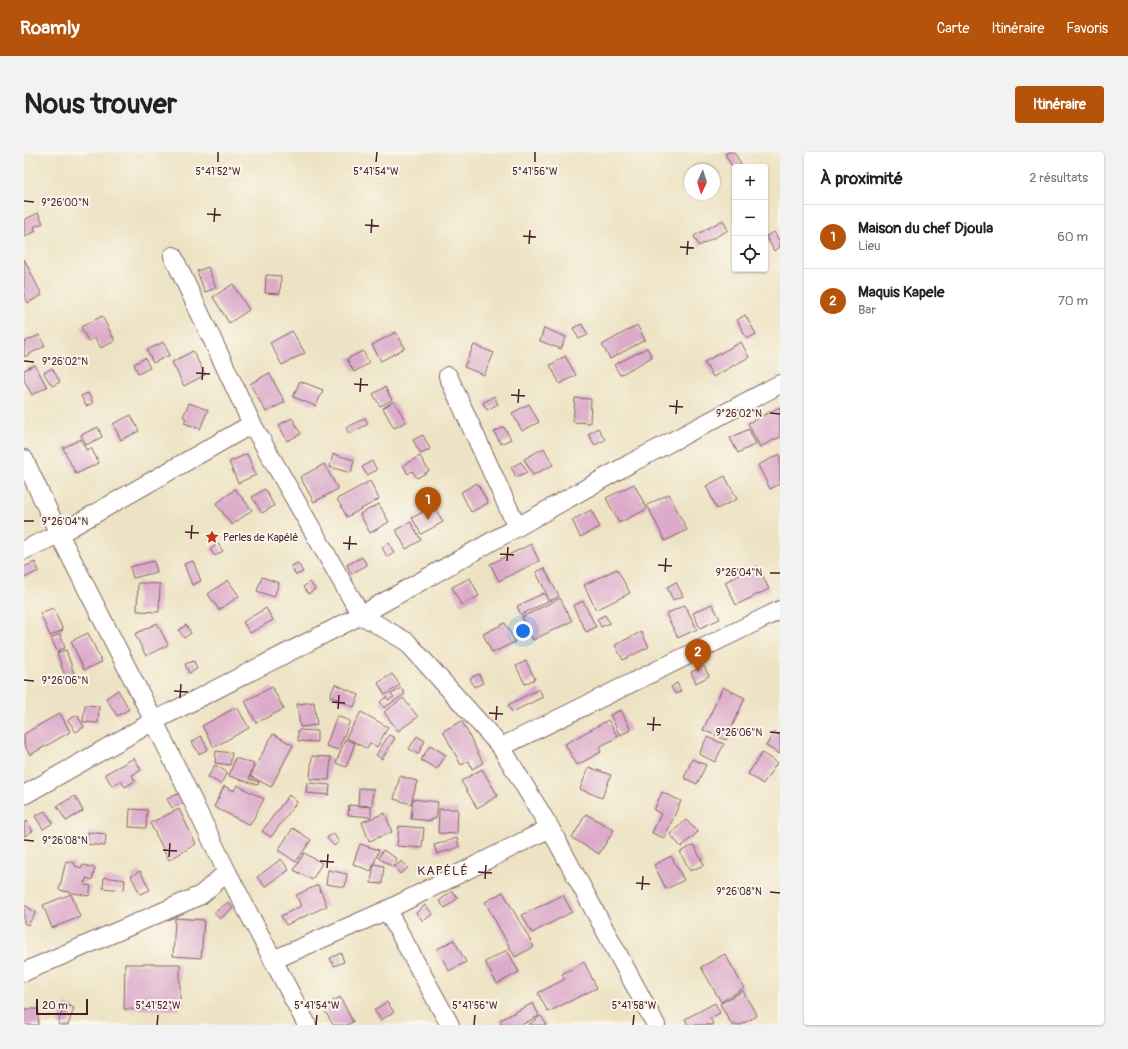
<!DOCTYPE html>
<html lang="fr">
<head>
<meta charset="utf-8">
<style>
  body { margin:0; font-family:Pangolin,sans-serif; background:#f2f2f2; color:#222 }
  .controls { position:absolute; right:12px; top:12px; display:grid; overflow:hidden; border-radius:4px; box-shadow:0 1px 3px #0004 }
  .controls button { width:36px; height:36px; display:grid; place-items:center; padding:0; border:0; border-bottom:1px solid #e0e0e0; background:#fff; color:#222; font:20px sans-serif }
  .compass { position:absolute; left:660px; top:12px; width:36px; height:36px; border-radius:50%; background:#fff; box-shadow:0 1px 3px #0004; rotate:184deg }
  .scale { position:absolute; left:12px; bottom:10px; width:52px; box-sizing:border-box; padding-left:4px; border:2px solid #4a1f2b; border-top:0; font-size:11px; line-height:14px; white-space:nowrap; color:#4a1f2b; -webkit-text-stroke:3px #fbf7ec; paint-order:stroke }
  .you { position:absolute; left:499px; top:479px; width:14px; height:14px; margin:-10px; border:3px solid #fff; border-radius:50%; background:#1a73e8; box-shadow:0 0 0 6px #1a73e833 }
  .badge { display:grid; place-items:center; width:26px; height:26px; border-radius:50%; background:#b45309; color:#fff; font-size:13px; font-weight:700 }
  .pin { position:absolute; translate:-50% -33px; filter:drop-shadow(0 1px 2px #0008) }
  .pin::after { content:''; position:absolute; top:21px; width:14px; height:12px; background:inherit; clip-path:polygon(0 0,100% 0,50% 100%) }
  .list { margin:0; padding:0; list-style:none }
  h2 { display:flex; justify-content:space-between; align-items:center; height:52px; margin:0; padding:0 16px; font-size:17px }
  h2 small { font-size:13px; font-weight:400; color:#767676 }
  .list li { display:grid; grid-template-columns:26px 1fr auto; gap:12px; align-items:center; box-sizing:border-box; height:64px; padding:0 16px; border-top:1px solid #e0e0e0 }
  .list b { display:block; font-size:15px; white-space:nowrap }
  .list p { margin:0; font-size:13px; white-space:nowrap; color:#767676 }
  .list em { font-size:13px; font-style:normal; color:#767676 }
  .icon { flex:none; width:22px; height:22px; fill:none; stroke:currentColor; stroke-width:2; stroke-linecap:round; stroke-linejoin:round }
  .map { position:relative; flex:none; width:756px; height:873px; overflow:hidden; border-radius:4px }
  header { display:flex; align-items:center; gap:24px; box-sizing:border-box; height:56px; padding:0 20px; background:#b45309; color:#fff }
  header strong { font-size:19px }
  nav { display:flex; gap:22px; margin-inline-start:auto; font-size:14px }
  .intro { display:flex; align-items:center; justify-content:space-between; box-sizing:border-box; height:96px; padding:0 24px }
  h1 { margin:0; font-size:28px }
  .button { padding:10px 18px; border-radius:4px; background:#b45309; color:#fff; font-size:14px; font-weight:700 }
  main { display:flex; gap:24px; padding:0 24px }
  aside { flex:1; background:#fff; border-radius:4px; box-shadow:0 1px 3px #0004 }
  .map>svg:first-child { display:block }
  .building { fill:#dcabca }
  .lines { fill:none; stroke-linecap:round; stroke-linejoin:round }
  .minor-casing { stroke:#836461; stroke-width:20 }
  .minor { stroke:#fff; stroke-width:18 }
  .ticks { fill:none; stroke:#4a1f2b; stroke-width:1.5 }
  .labels { text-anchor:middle; stroke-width:4; stroke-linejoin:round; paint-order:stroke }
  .poi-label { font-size:11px; fill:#4a1f2b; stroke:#fbf7ec; text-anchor:start }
  .quarter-label { font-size:13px; letter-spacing:1px; fill:#4a1f2b; stroke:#fbf7ec }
  .ticks-label { font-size:10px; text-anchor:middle; fill:#4a1f2b; stroke:#fbf7ec; stroke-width:4; stroke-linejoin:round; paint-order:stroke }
</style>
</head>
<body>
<header>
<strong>Roamly</strong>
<nav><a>Carte</a><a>Itinéraire</a><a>Favoris</a></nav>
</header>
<div class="intro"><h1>Nous trouver</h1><a class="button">Itinéraire</a></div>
<main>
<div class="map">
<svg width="756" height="873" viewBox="0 0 756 873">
  <rect width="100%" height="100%" fill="#fbf7ec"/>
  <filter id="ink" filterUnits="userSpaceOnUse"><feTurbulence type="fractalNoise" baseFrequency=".025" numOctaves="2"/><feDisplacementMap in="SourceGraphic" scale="8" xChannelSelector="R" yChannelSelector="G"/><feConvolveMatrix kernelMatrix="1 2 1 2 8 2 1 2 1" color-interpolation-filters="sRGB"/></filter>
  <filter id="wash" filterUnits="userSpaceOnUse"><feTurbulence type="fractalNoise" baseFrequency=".012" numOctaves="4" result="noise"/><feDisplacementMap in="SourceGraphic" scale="16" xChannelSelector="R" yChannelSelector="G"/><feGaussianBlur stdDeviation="0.9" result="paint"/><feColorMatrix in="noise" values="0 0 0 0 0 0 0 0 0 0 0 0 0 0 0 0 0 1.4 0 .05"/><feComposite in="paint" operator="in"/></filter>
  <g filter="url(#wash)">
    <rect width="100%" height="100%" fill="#ede3c4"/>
    <g id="blocks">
      <path class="building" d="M705,0H710L717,12L709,16L701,2Z
        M14,61L19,71L10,75L12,79L0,85V68Z
        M699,68L704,78L675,94L670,84Z
        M750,80L756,90V95L750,99L742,84Z
        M0,107L18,143L4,151L0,143Z
        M184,115L192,136L181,140L173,119Z
        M242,123L257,124L256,142L241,141Z
        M209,132L225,158L205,171L189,145Z
        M721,163L732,182L723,187L713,168Z
        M78,164L91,189L77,196L71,186L64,189L57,175Z
        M558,172L564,183L555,187L549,176Z
        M613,173L621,188L586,207L578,193Z
        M520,176L542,185L537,197L516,189Z
        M268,179L281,201L258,213L246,191Z
        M372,180L381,196L357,209L348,193Z
        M15,183L21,194L0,205V190Z
        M139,190L146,203L129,211L123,198Z
        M717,190L725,205L689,225L680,210Z
        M450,193L470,201L460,223L440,215Z
        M623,196L628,205L596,223L590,213Z
        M169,199L181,223L160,234L148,210Z
        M339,199L345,211L330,220L323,207Z
        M541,204L552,223L536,232L526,213Z
        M121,206L126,216L114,222L110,212Z
        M11,213L23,235L8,243L0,228V218Z
        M28,216L36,230L28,234L20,221Z
        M245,221L261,250L242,260L226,232Z
        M276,229L299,238L292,254L269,245Z
        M361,235L368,248L356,254L349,242Z
        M64,241L69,251L62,254L57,244Z
        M470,244L474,252L463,258L459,251Z
        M551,246L567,247L566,271L549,270Z
        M370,249L382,270L370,276L359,256Z
        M165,251L184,258L176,277L160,271L162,266L159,265Z
        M505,252L515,270L498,279L488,261Z
        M756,255V285L736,295L724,271Z
        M107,263L115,279L97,288L89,272Z
        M268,266L277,282L263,289L255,273Z
        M341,266L344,272L325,282L322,276Z
        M74,275L78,285L62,293L57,283Z
        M480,275L487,287L477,292L470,280Z
        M574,276L581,288L571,293L564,282Z
        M725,277L732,292L714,301L706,286Z
        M399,283L406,297L397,302L389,288Z
        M57,287L62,298L67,296L75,311L52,322L39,296Z
        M520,296L529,313L509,323L500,307Z
        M223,302L232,323L214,331L205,310Z
        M309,302L330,308L327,321L306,315Z
        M756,302V332L746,337L734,313Z
        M396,304L405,319L393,326L388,319L384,322L379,313Z
        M348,309L353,318L343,323L338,315Z
        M497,310L503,320L492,325L487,315Z
        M300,312L314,337L290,350L276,325Z
        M701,324L713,347L693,357L682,334Z
        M346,329L355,347L323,365L313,347Z
        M453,331L464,351L447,360L437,340Z
        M610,332L623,357L595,371L582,346Z
        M211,337L228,358L208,373L192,352Z
        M241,337L250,354L238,361L228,345Z
        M645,342L663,378L641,389L623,353Z
        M355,352L365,370L346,381L336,362Z
        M410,354L419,370L397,382L388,366Z
        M567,358L576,375L556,385L548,368Z
        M387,370L397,388L382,397L372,378Z
        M365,391L370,401L363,405L358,395Z
        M194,392L199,399L191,404L186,397Z
        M507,392L515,409L475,429L466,412Z
        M338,405L343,413L327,422L323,413Z
        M130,409L133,420L109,426L106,415Z
        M169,409L177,429L168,433L160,412Z
        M11,410L15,419L0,426V415Z
        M274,411L279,420L272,423L267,414Z
        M734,414L745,437L712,453L701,430Z
        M520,416L535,444L526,449L512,420Z
        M593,417L606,441L572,458L560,433Z
        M238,425L255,431L250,445L233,439Z
        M446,426L455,444L437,453L428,435Z
        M204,428L215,444L195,458L184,442Z
        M286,430L291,437L285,442L279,435Z
        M652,430L659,444L649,448L643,435Z
        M114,431L136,432L135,460L113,459Z
        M520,441L524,449L497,463L493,454Z
        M536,446L548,469L509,488L498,465Z
        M559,449L572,475L562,480L549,454Z
        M688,452L696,467L676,476L669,461Z
        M661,453L673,477L654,486L642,462Z
        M29,456L39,478L26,484L16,461Z
        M242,456L249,468L226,481L219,470Z
        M581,463L586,471L577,475L573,467Z
        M133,471L144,493L122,504L111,482Z
        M481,471L491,490L468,501L459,482Z
        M162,473L167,481L160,486L155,478Z
        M617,480L625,495L599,508L591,493Z
        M64,481L78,510L60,518L47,489Z
        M36,482L41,496L33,499L27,486Z
        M42,498L51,524L42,527L33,501Z
        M170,509L173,517L165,521L161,512Z
        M502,509L511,527L501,532L492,514Z
        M680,514L685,524L672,531L667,520Z
        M368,522L376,533L361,543L354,531Z
        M455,522L459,531L450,535L446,526Z
        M653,531L657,539L651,542L647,535Z
        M311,532L335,543L330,555L306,544Z
        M248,535L260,557L232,571L221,549Z
        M699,535L721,546L702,588L679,578Z
        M377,536L381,542L360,556L356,550L362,545L364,548L370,545L367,542Z
        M515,537L519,545L488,560L484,553Z
        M94,538L105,557L93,564L82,546Z
        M379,546L394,565L374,579L360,560Z
        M290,550L293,573L276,575L273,552Z
        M61,553L75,554L74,571L59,570Z
        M213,555L225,576L190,595L178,574Z
        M597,558L607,578L596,583L586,563Z
        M337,560L364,575L353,595L346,591L343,597L322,585Z
        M36,561L46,580L6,603L0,592V582Z
        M53,563L60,575L52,580L44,568Z
        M313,564L326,569L314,598L302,594Z
        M584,568L594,585L575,595L577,600L553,613L541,592Z
        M438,569L459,611L448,617L445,609L437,613L419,579Z
        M274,578L293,579V590L274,589Z
        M750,580L756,584V602L742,594Z
        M249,582L269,593L247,635L226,624Z
        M365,583L371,586L358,607L352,603Z
        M177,584L184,597L175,602L168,590Z
        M393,584L401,589L394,602L385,597Z
        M683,585L700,592L691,610L675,602Z
        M321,587L331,591L322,615L312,611Z
        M406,593L422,603L413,617L397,608Z
        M192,599L208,601L206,613L191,611Z
        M738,601L753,611L739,632L724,622Z
        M288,604L307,605L305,628L286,627Z
        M110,606L117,618L108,623L111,629L101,635L97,629L88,634L81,622Z
        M211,606L230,612L225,627L235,630L234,633L205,624Z
        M668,607L682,613L673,632L660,626Z
        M191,613L203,620L197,632L184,625Z
        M565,615L587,623L578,646L556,637Z
        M458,617L474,644L453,656L437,629Z
        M376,624L393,629L387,652L370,647Z
        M283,631L306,633L305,643L282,641Z
        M213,633L240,647L226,673L190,655L200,634L210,639Z
        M335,636L349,637L348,654L334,653Z
        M638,640L657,649L640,686L628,681L637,662L630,658Z
        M156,641L161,650L148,656L143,647Z
        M265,643L273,650L247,685L238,679Z
        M51,644L59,659L42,669L33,654Z
        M389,647L414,650L412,667H408V669L387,667Z
        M325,653L347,655V665L324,663Z
        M106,657L123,658L122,676L105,675Z
        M155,657L172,692L145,708L126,671Z
        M415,657H434L433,682L414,681Z
        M21,659L29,671L19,677L11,664Z
        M361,661L368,680L345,689L338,670Z
        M562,662L590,678L575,702L548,686Z
        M662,668L674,680L657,695L646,682Z
        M3,669L9,679L0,684V671Z
        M375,674L400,676L398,696L373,694Z
        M269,676L287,688L272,710L254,698Z
        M64,680L82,682L81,694L63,692Z
        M309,681L315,690L310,694L303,686Z
        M433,686L435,695L413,702L410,693Z
        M336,692L355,698L347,719L329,712Z
        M670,693L680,713L666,719L656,700Z
        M359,698L373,707L369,715L354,706Z
        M280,701L298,711L288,728L270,718Z
        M647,704L660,728L642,737L630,713Z
        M257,707L265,718L241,735L233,725Z
        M42,709L51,711V714L58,716L59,713L71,716L68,728L62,726L61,733L67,734L65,744L35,738Z
        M378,709L384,716L376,722L371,714Z
        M350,712L360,714L358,732L347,731Z
        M304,718L323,722L321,735L302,732Z
        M116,719L126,738L116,742L107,724Z
        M80,725L101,728L100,738L79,736Z
        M294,733L303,754L262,773L257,764L277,754L272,743Z
        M428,739L434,746L421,756L415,749Z
        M479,740L510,795L491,805L461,750Z
        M47,742L56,765L28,776L19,753Z
        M539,743L548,760L508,781L498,763Z
        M204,750L209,756L196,767L190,761Z
        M0,753L12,760L4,773L0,771Z
        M401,753L409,762L399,769L392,761Z
        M151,766L180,768L177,806L149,804Z
        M430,788L442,810L425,819L413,797Z
        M483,798L495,820L473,832L461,810Z
        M317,801L320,810L310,814L306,806Z
        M701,802L720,836L697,850L677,815Z
        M560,810L573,836L524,860L514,841L541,827L538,822Z
        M101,812H156V858L100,857Z
        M719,839L733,864L716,873H708L696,852Z
        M316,845L329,870L323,873H309L299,855Z
        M363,850L370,860L357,868L350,858Z
        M509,851L515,864L497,873H478L476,868Z
        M691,851L696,861L686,866L689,872L687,873H664L661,867Z
        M41,852L50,856L44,873H36L34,872Z
        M0,857H14V873H0Z
        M517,864L523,873H504Z"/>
    </g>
  </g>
  <g filter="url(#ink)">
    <use href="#blocks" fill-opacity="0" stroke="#836461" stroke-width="1"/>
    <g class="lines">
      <defs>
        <path id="minor" d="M149,104L228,272L337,463L383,490L477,595L526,676L632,873
          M424,224L493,375
          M0,307L35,382L130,569L203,720L283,873
          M0,398L35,382L228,272
          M477,595L756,458
          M0,643L130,569L337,463L607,311L756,232
          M363,758L426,873
          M249,808L363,758L526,676
          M0,820L177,743L203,720"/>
      </defs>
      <use href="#minor" class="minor-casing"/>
      <use href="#minor" class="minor"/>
    </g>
  </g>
  <path class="ticks" d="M194,10V0M352,10L353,0M511,10V0M0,49L10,50M183,62L197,63M190,70L191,56M341,73L355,74M347,81L348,67M499,84L512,85M505,92L506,78M656,95L670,96M663,103L664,89M0,209L10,210M172,221L186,222M178,228L179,215M330,232L344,233M336,240L337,226M487,243L501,244M494,251L495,237M645,254L659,255M746,261L756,262M652,262L653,248M0,369H10M161,380L175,381M167,387L168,373M319,391L333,392M325,398L326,384M476,402L490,403M483,409L484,395M634,413L648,414M641,420L642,406M746,421H756M0,528L10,529M150,539L164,540M156,546L157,532M308,550L321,551M314,557L315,543M465,561L479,562M472,568L473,554M623,572L637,573M629,579L630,565M746,580L756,581M0,688L10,689M139,698L153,699M145,705L146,691M296,709L310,710M303,716L304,702M454,720L468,721M461,727L462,713M612,731L626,732M618,738L619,724M746,740L756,741M133,873L134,863M292,873L293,863M450,873L451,863M609,873L610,863"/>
  <defs>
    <symbol id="sight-bare" viewBox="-9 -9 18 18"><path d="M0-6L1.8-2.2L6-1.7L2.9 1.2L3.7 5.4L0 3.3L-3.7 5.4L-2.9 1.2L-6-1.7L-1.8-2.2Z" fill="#c8321e" stroke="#fbf7ec" stroke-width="2.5" paint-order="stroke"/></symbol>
  </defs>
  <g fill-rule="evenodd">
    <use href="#sight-bare" x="178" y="375" width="20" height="20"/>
  </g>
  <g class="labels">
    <g class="poi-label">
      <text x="199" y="389">Perles de Kapélé</text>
    </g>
    <g class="quarter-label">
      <text x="419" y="723">KAPÉLÉ</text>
    </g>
  </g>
  <g class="ticks-label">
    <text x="194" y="23">5°41'52"W</text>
    <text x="352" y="23">5°41'54"W</text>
    <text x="511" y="23">5°41'56"W</text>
    <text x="41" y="54">9°26'00"N</text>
    <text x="41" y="213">9°26'02"N</text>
    <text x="715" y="265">9°26'02"N</text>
    <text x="41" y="373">9°26'04"N</text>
    <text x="715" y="424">9°26'04"N</text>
    <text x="41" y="532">9°26'06"N</text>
    <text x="715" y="584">9°26'06"N</text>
    <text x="41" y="692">9°26'08"N</text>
    <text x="715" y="743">9°26'08"N</text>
    <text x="134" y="857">5°41'52"W</text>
    <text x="293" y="857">5°41'54"W</text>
    <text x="451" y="857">5°41'56"W</text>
    <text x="610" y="857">5°41'58"W</text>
  </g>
</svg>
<div class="controls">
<button>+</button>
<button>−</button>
<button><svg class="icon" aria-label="locate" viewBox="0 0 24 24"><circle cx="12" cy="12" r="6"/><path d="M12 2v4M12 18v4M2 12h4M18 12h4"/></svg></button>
</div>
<svg class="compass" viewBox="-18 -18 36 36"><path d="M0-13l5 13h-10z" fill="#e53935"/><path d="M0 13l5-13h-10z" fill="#767676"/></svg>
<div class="scale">20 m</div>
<div class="you"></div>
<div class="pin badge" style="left:404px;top:368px">1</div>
<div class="pin badge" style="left:674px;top:520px">2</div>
</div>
<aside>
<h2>À proximité<small>2 résultats</small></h2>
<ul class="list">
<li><span class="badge">1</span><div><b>Maison du chef Djoula</b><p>Lieu</p></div><em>60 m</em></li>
<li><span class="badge">2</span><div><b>Maquis Kapele</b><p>Bar</p></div><em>70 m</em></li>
</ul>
</aside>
</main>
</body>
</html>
